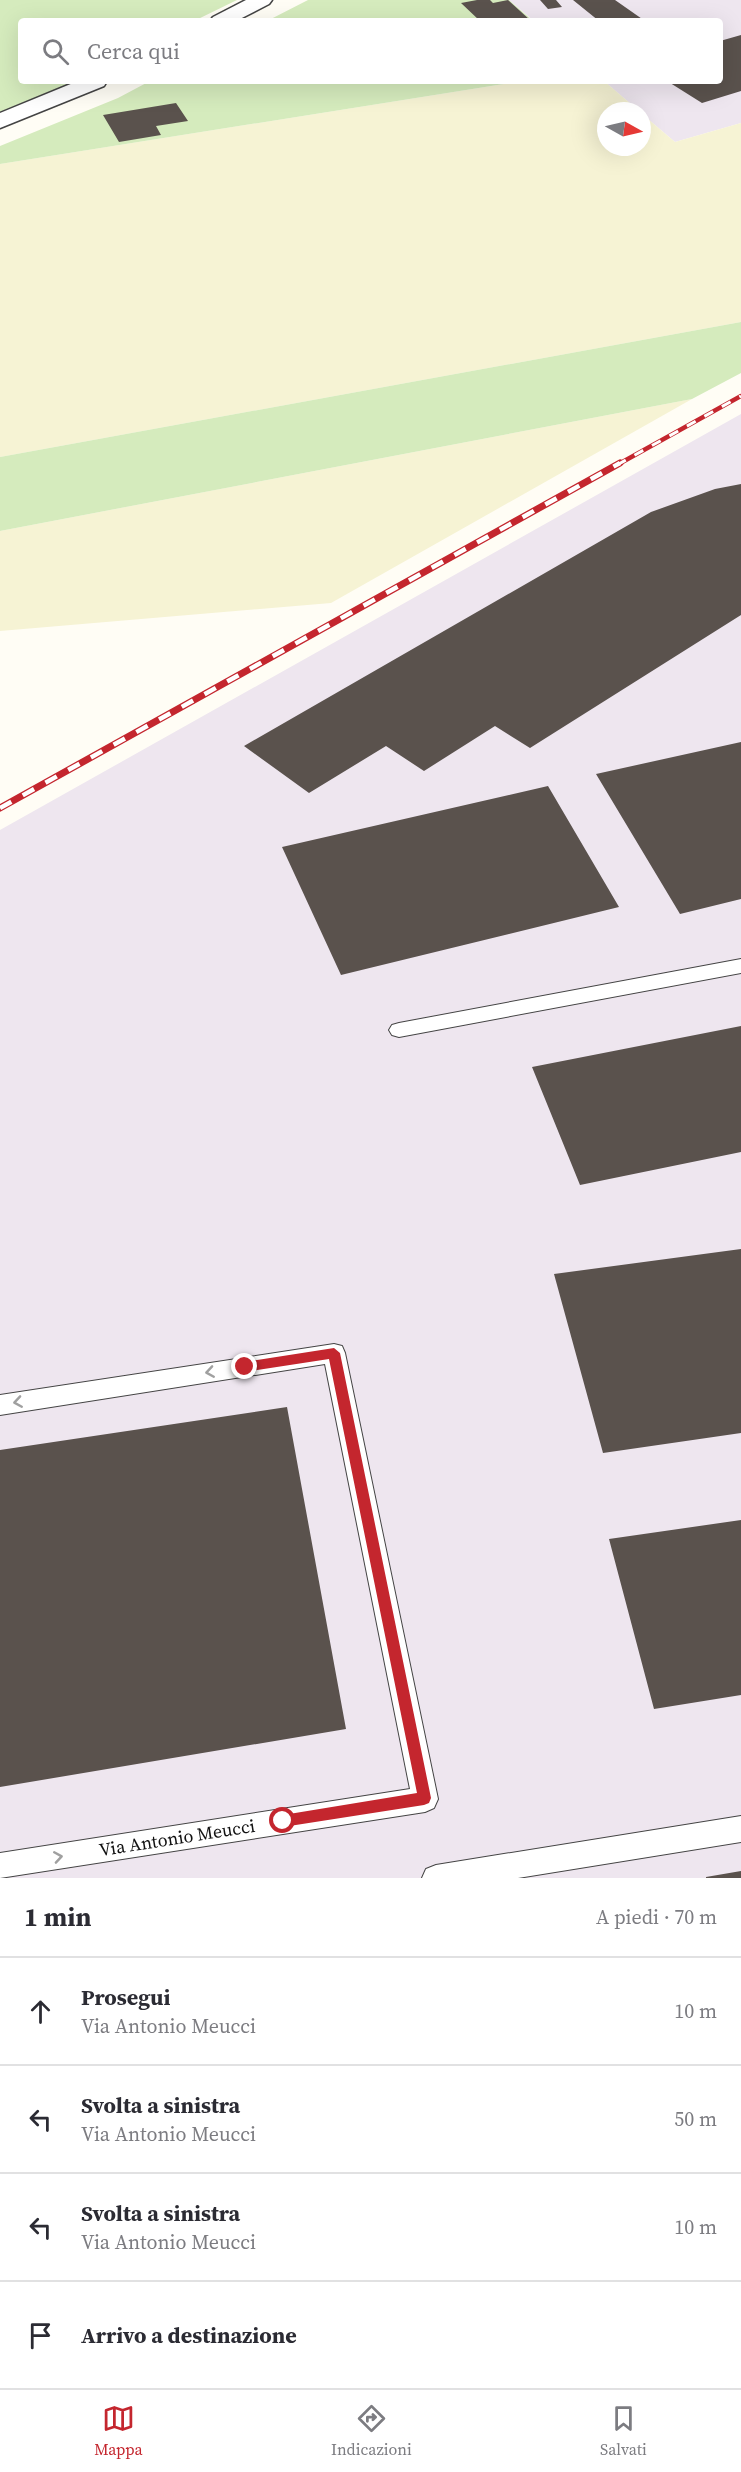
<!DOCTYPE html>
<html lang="it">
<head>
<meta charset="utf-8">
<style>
  body { margin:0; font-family:"Source Serif 4",serif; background:#f2f2f3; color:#2b2b33 }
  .compass { position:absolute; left:597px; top:102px; width:54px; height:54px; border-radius:50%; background:#fff; box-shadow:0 6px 24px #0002; rotate:98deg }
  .stop { position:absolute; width:18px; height:18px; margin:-14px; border:4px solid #c4262e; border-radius:50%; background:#fff }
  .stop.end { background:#c4262e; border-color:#fff; box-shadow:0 2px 6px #0008 }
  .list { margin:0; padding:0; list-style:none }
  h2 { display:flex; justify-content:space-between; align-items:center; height:78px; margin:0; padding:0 24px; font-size:26px }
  h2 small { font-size:20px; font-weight:400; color:#7c7c81 }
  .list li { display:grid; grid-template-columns:39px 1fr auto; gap:18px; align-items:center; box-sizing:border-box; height:108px; padding:0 24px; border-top:2px solid #e1e1e2 }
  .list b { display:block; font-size:22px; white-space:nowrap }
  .list p { margin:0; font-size:20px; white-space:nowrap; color:#7c7c81 }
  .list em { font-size:20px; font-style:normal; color:#7c7c81 }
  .icon { flex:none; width:33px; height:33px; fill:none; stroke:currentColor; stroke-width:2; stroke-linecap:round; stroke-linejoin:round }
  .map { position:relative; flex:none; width:741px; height:1878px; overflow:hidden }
  .search { position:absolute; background:#fff; box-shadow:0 6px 24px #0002; left:18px; right:18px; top:18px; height:66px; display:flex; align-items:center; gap:15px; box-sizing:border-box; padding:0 21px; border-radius:6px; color:#7c7c81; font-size:22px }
  .sheet { height:510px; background:#fff }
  nav { display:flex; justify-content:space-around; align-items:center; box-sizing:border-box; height:84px; border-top:2px solid #e1e1e2; background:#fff; font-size:16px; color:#7c7c81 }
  nav a { display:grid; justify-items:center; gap:3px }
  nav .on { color:#c4262e }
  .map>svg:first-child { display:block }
  .industrial { fill:#eee6ef }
  .farmland { fill:#f6f3d4 }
  .green { fill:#d5ebbd }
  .building { fill:#5a524d }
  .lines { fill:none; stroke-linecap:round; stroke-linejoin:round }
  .service-casing { stroke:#444; stroke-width:2 }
  .tertiary-casing { stroke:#444; stroke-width:3 }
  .service { fill:#fff; fill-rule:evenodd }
  .tertiary { fill:#fff; fill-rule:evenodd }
  .rail-far1-casing { stroke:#c4262e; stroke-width:4.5 }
  .rail-casing { stroke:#c4262e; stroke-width:7 }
  .rail-far1 { stroke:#fff; stroke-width:3; stroke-dasharray:10; stroke-linecap:butt }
  .rail { stroke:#fff; stroke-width:4.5; stroke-dasharray:13; stroke-linecap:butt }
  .oneway { stroke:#a0a0a0 }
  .route { fill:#c4262e }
  .labels { text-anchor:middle; stroke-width:6; stroke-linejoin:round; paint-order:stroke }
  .near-street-label { font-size:18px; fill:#111; stroke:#fff }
</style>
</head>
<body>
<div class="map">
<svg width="741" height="1878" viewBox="0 0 741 1878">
  <rect width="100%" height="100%" fill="#fffdf5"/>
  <path class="industrial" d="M509,0H741V123L675,142L642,114V111H639L604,81H720V21H534Z
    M741,414V1878H0V830Z"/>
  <path class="farmland" d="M523,81H604L639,111H606V147H642V114L675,142L741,123V322L0,457V164Z
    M692,399L331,603L0,631V531Z"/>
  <path class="green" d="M0,0H237L194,21H21V81H76L0,112Z
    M308,0H509L533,21H267Z
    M150,81H523L0,164V146L118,98Z
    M741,322V373L692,399L0,531V457Z"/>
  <path class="building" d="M477,0H490L493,3L508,0L530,20L480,21L461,3Z
    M540,0H556L562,7L548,9Z
    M573,0H615L645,21H599Z
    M741,35V91L702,103L667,81H720V41Z
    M176,103L188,121L156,126L161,135L119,142L103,115Z
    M741,484V615L530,748L495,726L424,771L386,746L309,793L244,746L651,512L715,489Z
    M741,742V899L680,914L596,774Z
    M548,786L619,907L341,975L282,847Z
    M741,1026V1152L580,1185L532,1067Z
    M741,1249V1433L603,1453L554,1274Z
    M287,1407L346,1729L0,1787V1450Z
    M741,1520V1695L654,1709L609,1539Z
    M741,1871V1878H706V1877Z"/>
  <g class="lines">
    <defs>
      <path id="service" d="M741,959V973L399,1037L392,1035L389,1030L392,1025L399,1023Z
        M334,1344L342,1346L345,1353L438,1799L434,1808L425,1812L0,1878V1853L410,1789L325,1364L0,1415V1395Z
        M741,1816V1842L518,1878H422L426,1869L436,1865Z"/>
      <path id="tertiary" d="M246,0H272L269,4L236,21H210L213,17Z
        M78,81H107L104,86L0,128V113Z"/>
    </defs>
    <use href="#service" class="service-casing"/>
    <use href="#tertiary" class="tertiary-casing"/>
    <use href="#service" class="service"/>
    <use href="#tertiary" class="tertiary"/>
    <defs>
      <path id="rail-far1" d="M617,465L741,396"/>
      <path id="rail" d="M0,808L620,463"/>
    </defs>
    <use href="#rail-far1" class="rail-far1-casing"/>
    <use href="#rail" class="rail-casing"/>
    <use href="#rail-far1" class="rail-far1"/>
    <use href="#rail" class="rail"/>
  </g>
  <defs><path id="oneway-chevron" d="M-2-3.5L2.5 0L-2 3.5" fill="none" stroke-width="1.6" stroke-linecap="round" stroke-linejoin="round" transform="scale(1.5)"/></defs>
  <g class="oneway">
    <use href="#oneway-chevron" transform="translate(210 1372) rotate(171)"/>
    <use href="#oneway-chevron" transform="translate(18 1402) rotate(171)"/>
    <use href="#oneway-chevron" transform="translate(58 1857) rotate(-9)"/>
  </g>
  <path class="route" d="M334,1348L340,1353L431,1798L429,1803L424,1805L283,1827L278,1826L276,1821L278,1816L283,1815L417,1793L329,1359L245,1372L239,1367L245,1362Z"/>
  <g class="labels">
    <g class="near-street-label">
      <text transform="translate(177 1838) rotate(-9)" y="6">Via Antonio Meucci</text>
    </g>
  </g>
</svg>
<svg class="compass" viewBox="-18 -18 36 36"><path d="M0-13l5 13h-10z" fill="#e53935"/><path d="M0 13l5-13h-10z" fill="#7c7c81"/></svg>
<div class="stop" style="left:283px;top:1821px"></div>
<div class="stop end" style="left:245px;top:1367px"></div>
<div class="search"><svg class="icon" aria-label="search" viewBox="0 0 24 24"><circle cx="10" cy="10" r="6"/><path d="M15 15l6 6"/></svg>Cerca qui</div>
</div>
<section class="sheet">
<h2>1 min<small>A piedi · 70 m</small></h2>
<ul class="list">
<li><svg class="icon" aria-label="ahead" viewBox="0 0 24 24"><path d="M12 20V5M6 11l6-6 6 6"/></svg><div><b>Prosegui</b><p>Via Antonio Meucci</p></div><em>10 m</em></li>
<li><svg class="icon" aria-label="left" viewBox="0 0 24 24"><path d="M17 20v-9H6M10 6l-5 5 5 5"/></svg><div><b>Svolta a sinistra</b><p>Via Antonio Meucci</p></div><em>50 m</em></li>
<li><svg class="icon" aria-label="left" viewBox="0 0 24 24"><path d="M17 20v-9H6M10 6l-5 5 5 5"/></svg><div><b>Svolta a sinistra</b><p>Via Antonio Meucci</p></div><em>10 m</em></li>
<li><svg class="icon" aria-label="arrive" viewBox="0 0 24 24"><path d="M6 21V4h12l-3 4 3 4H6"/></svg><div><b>Arrivo a destinazione</b></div></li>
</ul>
</section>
<nav>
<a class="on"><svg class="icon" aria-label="map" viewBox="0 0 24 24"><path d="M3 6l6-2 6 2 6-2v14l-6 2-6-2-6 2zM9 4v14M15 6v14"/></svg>Mappa</a>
<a><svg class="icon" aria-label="directions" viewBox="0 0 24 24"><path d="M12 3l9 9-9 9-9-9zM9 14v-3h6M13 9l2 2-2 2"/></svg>Indicazioni</a>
<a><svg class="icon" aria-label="saved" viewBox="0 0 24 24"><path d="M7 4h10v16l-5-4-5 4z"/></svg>Salvati</a>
</nav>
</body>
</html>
